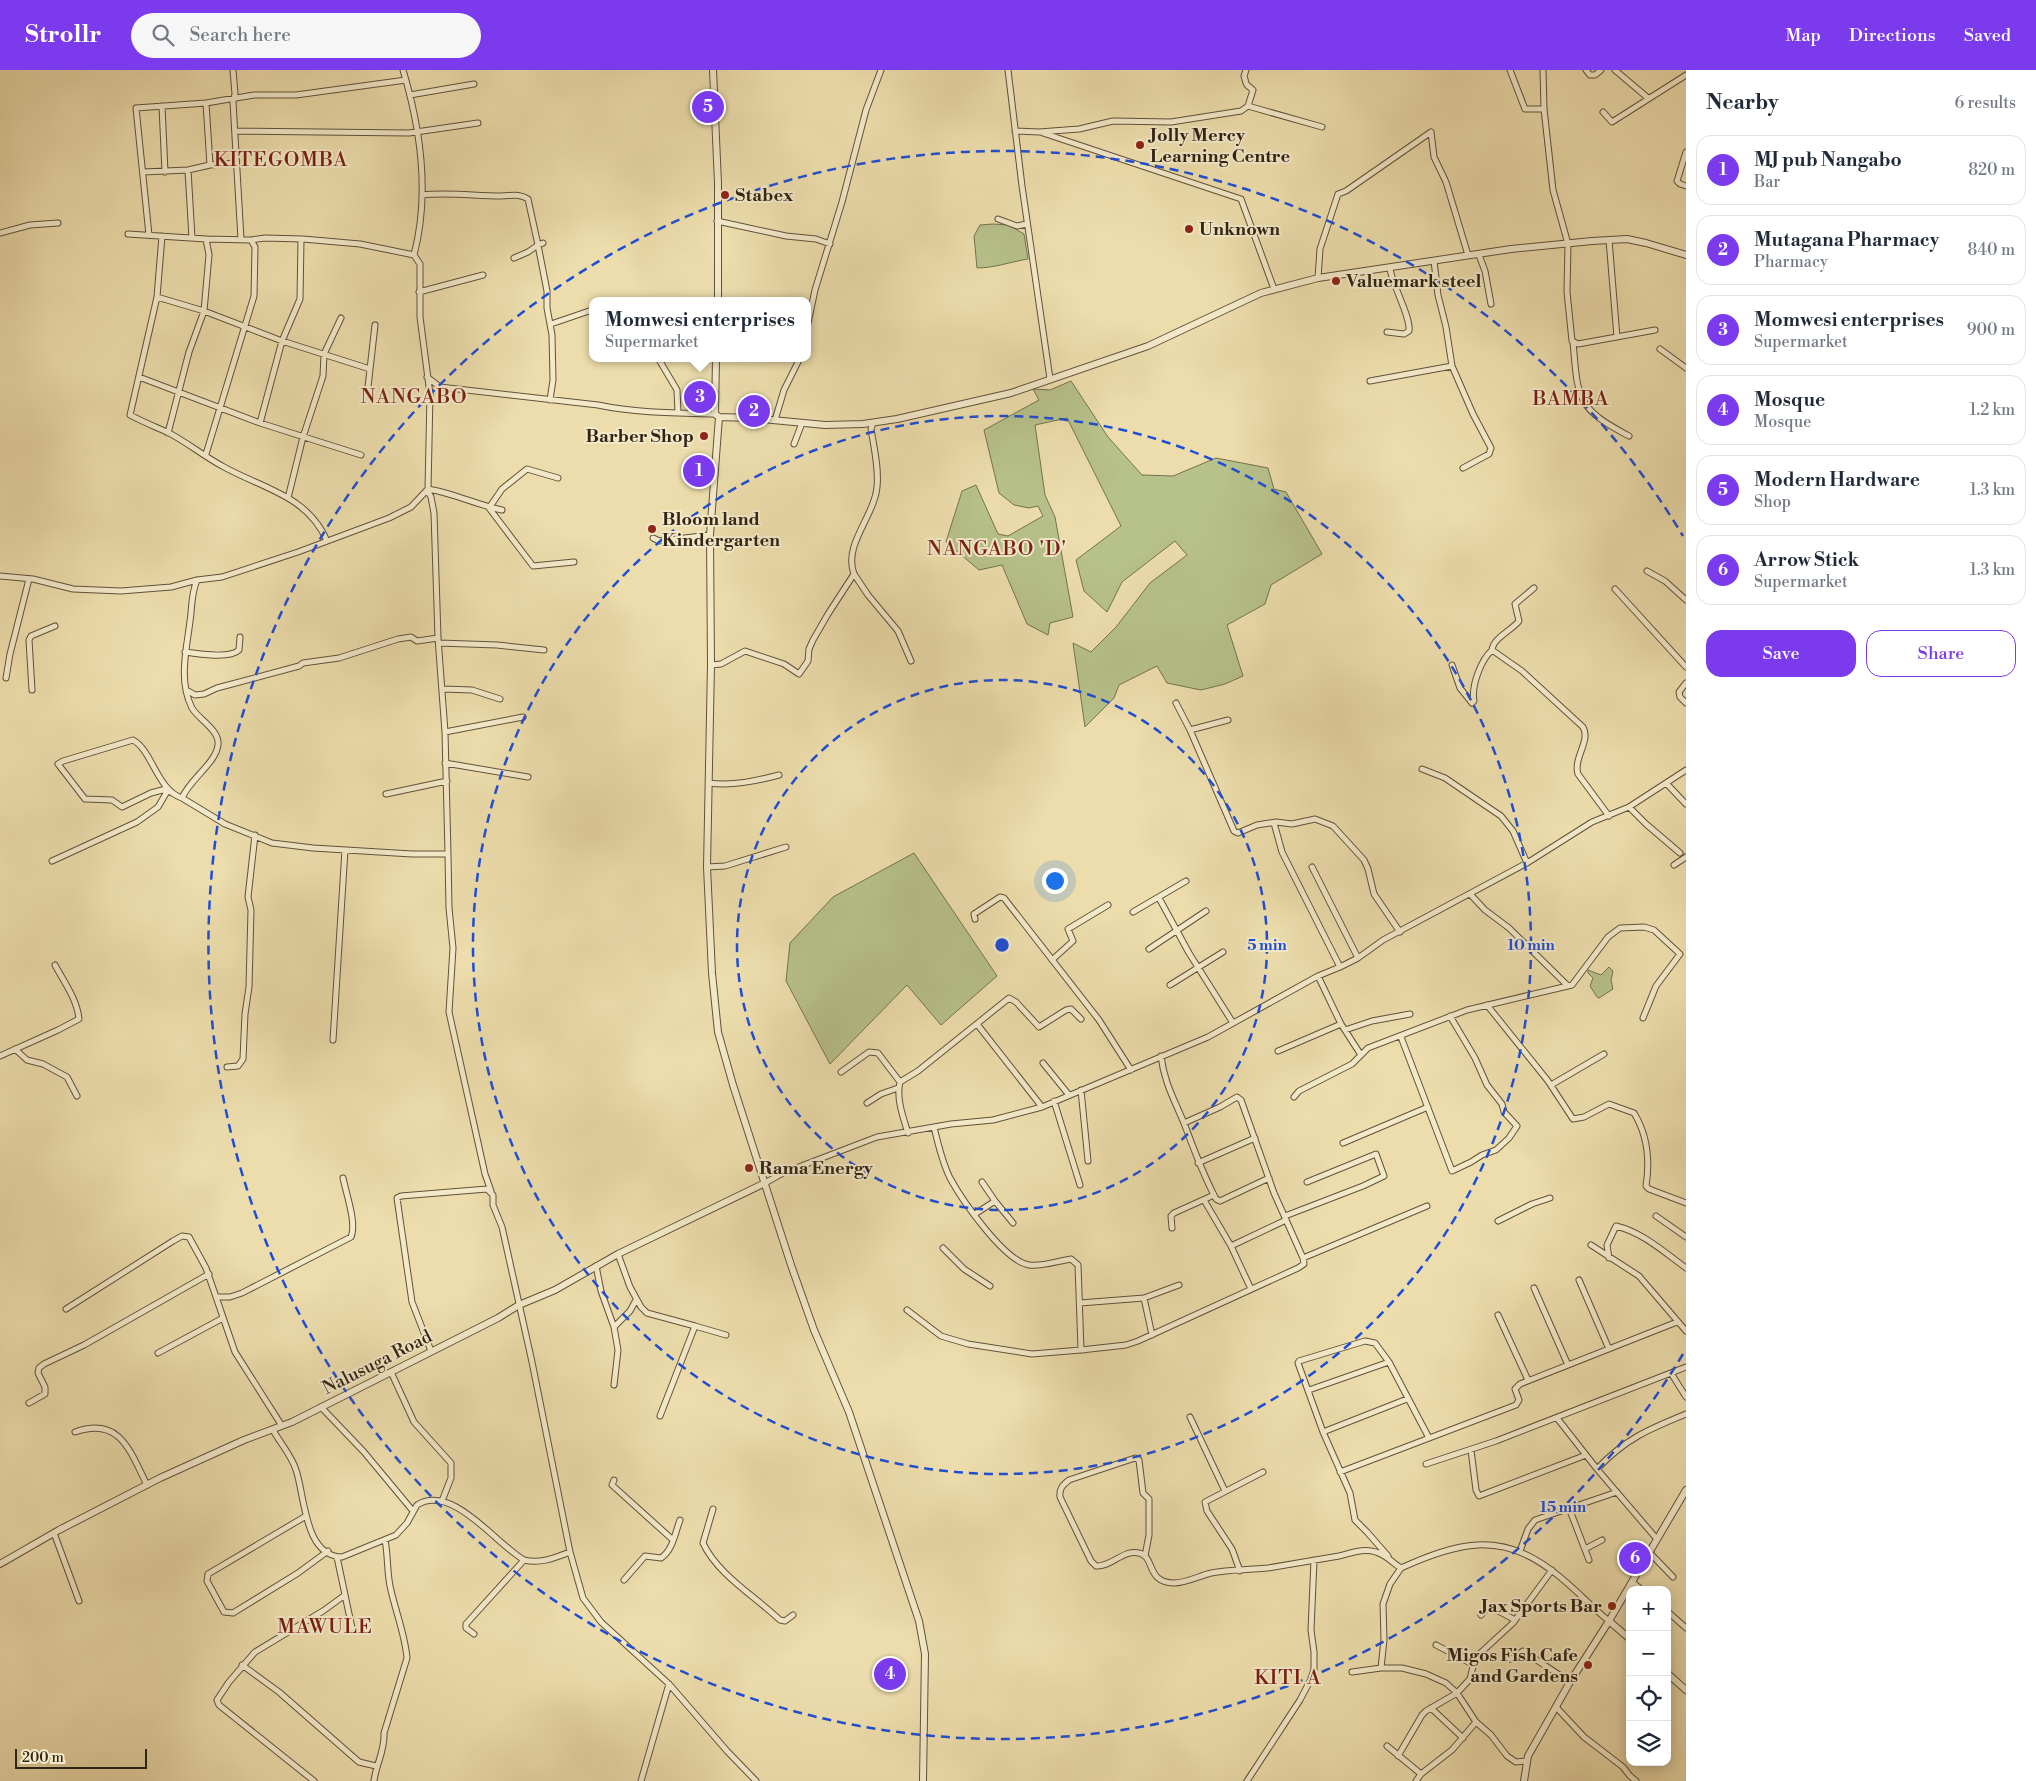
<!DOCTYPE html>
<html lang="en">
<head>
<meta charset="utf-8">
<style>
  body { margin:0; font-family:"Libre Bodoni",serif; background:#f6f6f7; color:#1f2937 }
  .controls { position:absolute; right:15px; bottom:15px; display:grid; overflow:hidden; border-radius:10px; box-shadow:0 2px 12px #0003 }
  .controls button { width:45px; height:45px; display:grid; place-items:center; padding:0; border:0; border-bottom:1px solid #e0e1e3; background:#fff; color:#1f2937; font:25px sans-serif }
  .scale { position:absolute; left:15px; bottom:12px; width:132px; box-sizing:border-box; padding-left:5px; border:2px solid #312415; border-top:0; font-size:14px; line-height:18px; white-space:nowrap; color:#312415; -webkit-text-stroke:4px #f3e9c9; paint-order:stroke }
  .you { position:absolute; left:1054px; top:810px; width:18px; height:18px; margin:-12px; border:4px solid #fff; border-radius:50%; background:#1a73e8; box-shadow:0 0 0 8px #1a73e833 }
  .badge { display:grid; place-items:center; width:32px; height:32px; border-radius:50%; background:#7c3aed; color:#fff; font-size:16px; font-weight:700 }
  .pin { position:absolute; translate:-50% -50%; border:2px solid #fff; box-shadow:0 1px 5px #0006 }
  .popup { position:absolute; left:589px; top:227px; width:222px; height:65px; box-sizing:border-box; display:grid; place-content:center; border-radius:10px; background:#fff; filter:drop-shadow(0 1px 4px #0005); font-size:16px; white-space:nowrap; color:#747a83 }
  .popup b { font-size:19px; color:#1f2937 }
  .popup::after { content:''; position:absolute; left:50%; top:100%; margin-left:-10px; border:10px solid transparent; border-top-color:#fff }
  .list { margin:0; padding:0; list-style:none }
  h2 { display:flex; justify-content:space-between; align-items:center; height:65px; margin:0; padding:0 20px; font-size:21px }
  h2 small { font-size:16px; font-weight:400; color:#747a83 }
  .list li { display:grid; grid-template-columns:32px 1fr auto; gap:15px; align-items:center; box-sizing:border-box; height:70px; margin:0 10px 10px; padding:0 10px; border:1px solid #e0e1e3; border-radius:15px }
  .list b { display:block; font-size:19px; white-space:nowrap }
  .list p { margin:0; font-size:16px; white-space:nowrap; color:#747a83 }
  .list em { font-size:16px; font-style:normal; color:#747a83 }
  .actions { display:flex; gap:10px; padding:15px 20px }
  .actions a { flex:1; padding:11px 0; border:1px solid #7c3aed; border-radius:15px; text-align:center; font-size:18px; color:#7c3aed }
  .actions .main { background:#7c3aed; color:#fff }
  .icon { flex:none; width:28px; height:28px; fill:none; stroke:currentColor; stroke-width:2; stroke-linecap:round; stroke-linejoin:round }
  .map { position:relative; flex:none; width:1686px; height:1711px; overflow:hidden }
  header { display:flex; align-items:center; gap:30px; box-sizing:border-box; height:70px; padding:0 25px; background:#7c3aed; color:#fff }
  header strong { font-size:24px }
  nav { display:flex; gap:28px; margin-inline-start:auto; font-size:18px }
  .search { width:350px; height:45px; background:#f6f6f7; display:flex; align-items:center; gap:12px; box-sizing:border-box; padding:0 18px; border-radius:28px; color:#747a83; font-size:19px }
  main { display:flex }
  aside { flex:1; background:#fff }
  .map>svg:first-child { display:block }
  .green { fill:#b7c18a; stroke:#747250 }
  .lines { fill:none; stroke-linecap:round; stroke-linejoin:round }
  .minor-casing { stroke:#60523b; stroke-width:7 }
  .tertiary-casing { stroke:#60523b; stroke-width:8 }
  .minor { stroke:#f3e9c9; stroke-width:5 }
  .tertiary { stroke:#f3e9c9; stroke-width:6 }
  .ring { fill:none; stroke:#1d4ed8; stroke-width:2.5; stroke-dasharray:9 6 }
  .poi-dot { fill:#8f2418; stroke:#f3e9c9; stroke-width:2 }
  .labels { text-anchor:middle; stroke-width:4; stroke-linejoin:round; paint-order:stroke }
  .poi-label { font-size:18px; font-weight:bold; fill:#312415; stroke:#f3e9c9; text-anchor:start }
  .street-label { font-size:18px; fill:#312415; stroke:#f3e9c9 }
  .quarter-label { font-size:20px; letter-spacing:1px; fill:#7a1f14; stroke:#f3e9c9 }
  .centre { fill:#1d4ed8; stroke:#f3e9c9; stroke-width:2.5 }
  .ring-label { font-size:15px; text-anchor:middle; font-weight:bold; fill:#1d4ed8; stroke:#f3e9c9; stroke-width:4; stroke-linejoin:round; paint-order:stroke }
</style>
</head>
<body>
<header>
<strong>Strollr</strong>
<div class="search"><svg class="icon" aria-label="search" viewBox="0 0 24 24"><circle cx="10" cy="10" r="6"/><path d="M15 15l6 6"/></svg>Search here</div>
<nav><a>Map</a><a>Directions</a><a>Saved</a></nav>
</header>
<main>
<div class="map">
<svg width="1686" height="1711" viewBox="0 0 1686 1711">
  <rect width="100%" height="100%" fill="#edddac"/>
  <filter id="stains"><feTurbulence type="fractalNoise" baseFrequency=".004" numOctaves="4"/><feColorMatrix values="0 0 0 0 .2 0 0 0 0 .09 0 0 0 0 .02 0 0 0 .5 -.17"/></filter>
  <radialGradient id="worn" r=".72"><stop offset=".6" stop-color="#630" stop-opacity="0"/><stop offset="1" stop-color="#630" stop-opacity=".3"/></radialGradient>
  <path class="green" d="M993,154L1009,155L1024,164L1028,189C1010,192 994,198 977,198L974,166L980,155Z
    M1071,311L1108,367L1142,405L1173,406L1216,388L1268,398L1274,419L1286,422L1322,484L1271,515L1265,534L1227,555L1243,606L1225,614L1201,620L1167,613L1157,596L1119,615L1114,628L1085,657L1073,573L1091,582L1116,557L1150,513L1187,485L1175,471L1122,512L1107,542L1084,521L1076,490L1121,456L1067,348L1035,355L1045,425L1055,447L1073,547L1050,553L1048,565L1027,554L1002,495L979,500L946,472L962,421L976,415L998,464L1008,466L1043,446L1038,436L1029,438L1014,435L999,423L984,360L1039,330L1033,319L1050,320Z
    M914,783L997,906L941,955L907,915L830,994L786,911L790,873L833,827Z
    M1609,897L1613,901L1611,910L1613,919L1599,928L1597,927L1590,916L1593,908L1588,903V900L1601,905Z"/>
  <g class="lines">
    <defs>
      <path id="minor" d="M233,0L235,24L233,32L241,169
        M1008,0L1022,116L1050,309
        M1510,0L1525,39H1544
        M1543,0L1544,39L1553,120L1568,174L1567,222L1572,271L1578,274L1655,260
        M1586,0L1590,5H1595L1601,0
        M1615,0L1648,28
        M1246,13L1244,6L1246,0
        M1247,15L1253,20L1248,36
        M410,25L474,14
        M206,33L210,95
        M162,36L165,102
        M1603,42L1612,52L1686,5
        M235,61L409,63L478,53
        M1015,61L1039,62L1079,59L1113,51L1171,52L1241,41L1248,36L1322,57
        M1043,63L1241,129L1274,219
        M1686,82L1677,111L1680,114L1686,116
        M188,100L192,168
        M143,102L188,100L210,95L236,93
        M422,125C449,122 475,126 501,126C511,126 519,123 528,129L538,175L528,182L514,188
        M998,149L1017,156L1027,154
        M717,151L786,166L816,169L830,174
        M0,163L30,155L58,153
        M128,164L206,169L251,170L265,168L303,169L360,174L414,185
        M149,165L136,38L206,33L254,25H296L406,10
        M162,166L157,227L130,345C143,352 156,357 169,363C188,373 205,387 224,397C264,419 308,426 327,471
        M1609,170L1617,267
        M543,173L538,175L547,221V238L552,265L553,310L550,330
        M1479,185L1485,201L1491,234
        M1434,191L1438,225L1446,257L1452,296L1473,344L1491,378L1489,384L1463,398
        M1318,208L1320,179L1338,124L1346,121L1431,62L1434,87L1446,112L1468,185
        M419,222L483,205
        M157,227L204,241L282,271L370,299
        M808,253L815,220L842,132L866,40L881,0
        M551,254L592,240
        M1387,262L1404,264L1409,261C1411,247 1393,217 1390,199
        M1573,272C1578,329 1576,338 1629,366
        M1660,279L1686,298
        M658,288L677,320L678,343
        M139,307L260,353L361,385
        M427,307L440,317L598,335C636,343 676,343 715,344
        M1370,311L1452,296
        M368,317L375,255
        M775,350L784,320L800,288
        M260,353L282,271L300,229L301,170
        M168,363L189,282L204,241L209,185L206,169
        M794,374L802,353
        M206,384L254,226L255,177L251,170
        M558,408L527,399L502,419L489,438L533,496L574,492
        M428,419C453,423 477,435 502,440
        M288,428L303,367L323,306L324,284L341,248
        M653,468L659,471L710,465
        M1647,501L1665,511L1686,530
        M854,504L868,525L898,561L911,591
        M0,506L33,509L73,519L121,521L171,517L197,510L222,507L298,482L389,448L411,437L428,419L430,324L420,247V194L414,185C430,124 421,60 403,0
        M197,510C192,522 192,531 191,543C188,574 177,609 192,638C198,649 220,660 218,675C216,693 190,709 182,728L225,754L272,773L313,778L412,784H448L445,662L438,568L434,443L431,427L427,420
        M1615,519L1686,597
        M439,573L497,575L544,580
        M1492,580C1493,568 1512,560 1519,551L1515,534L1534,518
        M185,582C198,584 230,589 239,580L240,567
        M711,595L721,594L745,581L784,594L799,604L808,591L809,579L813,570L828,544L854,504C843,475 874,447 877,417C879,398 874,378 871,359L873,353
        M1452,595L1460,618L1472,633L1474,631C1471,616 1481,590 1492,580L1522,601L1583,657C1591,671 1573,688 1578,704L1609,746
        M6,608L10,584L29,509
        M1686,613L1679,622L1680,627L1686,633
        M443,619L472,620L500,629
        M32,620L29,570L31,566L55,556
        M188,621L195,625L204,624L217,618L299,596L303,593L339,588L398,569L411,567L417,571L438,568
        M1176,633L1190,660L1234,761L1238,763L1257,755L1276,752L1292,754L1315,749L1333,756L1364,790L1368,799L1374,824L1400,862
        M1190,660L1228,650
        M445,662L523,647
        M445,693L528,707
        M1422,699L1445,708L1501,746L1513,761L1527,793
        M709,713C733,716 756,711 779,705
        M1666,713L1686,734
        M172,723L166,719L151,723L122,737L112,730L85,729L58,694L63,691L133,670C152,680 157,720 182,728
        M386,724L447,711
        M1629,737L1646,754L1680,783
        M1274,753L1282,782L1340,897
        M448,784L449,838L453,878L449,942L485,1104L491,1121
        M52,791L137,752L158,737L168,720
        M1674,795L1686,787
        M707,797L725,796L786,777
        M1312,797L1358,888
        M1470,824L1485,840L1509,858L1568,916
        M1159,828L1189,883L1233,953
        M1133,842L1186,811
        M975,849L974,844L1000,827L1004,828L1099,950L1131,1000
        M1149,879L1206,841
        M1052,890L1073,871L1068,859L1108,835
        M1318,906L1341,954L1361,985L1368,978L1467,940L1572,915L1608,867L1620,858L1644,857L1654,860L1680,884L1656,916L1643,948
        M1170,915L1223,882
        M1487,935L1548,1011L1573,1049L1584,1047L1609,1034L1634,1043C1648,1066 1650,1091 1646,1116L1649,1119L1686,1133
        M977,954L1042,1037
        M1345,960L1372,951L1410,944
        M1401,967L1452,1101L1471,1092L1482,1085L1496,1080L1509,1068L1517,1056L1504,1042L1502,1034L1487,1015L1475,988L1450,946
        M333,970L345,780
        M15,979L27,990L43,994L67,1007L77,1026
        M1278,981L1341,954
        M0,986L58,960L79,949C77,929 64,912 55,895
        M1161,986C1164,1012 1174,1029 1184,1053C1193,1077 1202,1102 1214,1125
        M1043,993L1069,1025
        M227,997L238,996L243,989L245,944L249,917L251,840L248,827L255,765
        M841,1002L869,982L878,983L900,1012C896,1028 903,1047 908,1063
        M900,1012L918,1001L1009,928L1016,932L1039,957L1066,940L1071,939L1081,949
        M1551,1015L1604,984
        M1081,1020L1088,1091
        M1294,1027L1299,1021L1352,994L1361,985
        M1054,1031L1080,1115
        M867,1033L881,1024L898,1018
        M1184,1053L1220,1037L1237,1027L1241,1030L1274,1123L1303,1188
        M934,1057C938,1074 942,1092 950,1108C962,1130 1004,1191 1029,1195C1041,1197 1058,1191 1071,1189L1078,1195L1081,1280H1084
        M1343,1073L1428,1037
        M1198,1093L1255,1068
        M982,1112L995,1131
        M765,1113L783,1103L877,1067L951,1054L993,1050L1042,1037L1208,967L1318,906L1340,897L1358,888L1383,870L1527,793L1592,752L1629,737L1686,700
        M1204,1130L1231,1176L1251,1219
        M975,1144L995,1131L1013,1153
        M1285,1146L1363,1116L1384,1106L1376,1084L1307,1112
        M1656,1146L1686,1167
        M1498,1151L1532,1134L1550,1128
        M1172,1158L1171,1146L1174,1143L1214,1125L1216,1129L1220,1131L1269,1108
        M1591,1175L1639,1206L1686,1261
        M1231,1176L1286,1150
        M943,1178L964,1199L990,1216
        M618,1184L630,1217L641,1237L647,1243L695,1256L660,1346
        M1609,1188L1607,1175L1616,1156C1642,1162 1664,1182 1686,1198
        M596,1196L601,1221L614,1257
        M1579,1210L1609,1279
        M1534,1218L1568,1295
        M216,1227H230L242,1223L351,1167C357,1154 346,1123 343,1108
        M1144,1228L1152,1265
        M1080,1233L1144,1228L1179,1215
        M66,1239L173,1171L182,1166L189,1167L206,1198L235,1282L282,1356
        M907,1240L941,1266L968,1274L1032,1284L1081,1280L1126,1275L1138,1271L1298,1198L1304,1194L1303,1188L1427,1136
        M1498,1245L1528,1310
        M695,1256L726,1265
        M431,1281L412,1232L397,1128L401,1126L487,1119L493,1125V1135L502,1157L532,1292L570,1482L583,1528L601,1552L669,1614L727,1681L756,1711
        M158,1283L223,1248
        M391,1302L414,1352L451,1393V1408L442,1431
        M1671,1303L1686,1327
        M614,1315L618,1280L614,1257L630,1241L636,1230
        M1309,1320L1389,1292
        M29,1333L45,1324V1317L38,1303L39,1298L44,1294L84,1275L209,1204
        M321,1337L364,1382L413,1441
        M1190,1347L1225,1421
        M1557,1348L1597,1399L1656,1468
        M273,1360C280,1373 292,1386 296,1400C305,1426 304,1486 342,1487L396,1465L407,1453L417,1435C452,1413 496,1474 524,1490C541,1494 554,1488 570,1482
        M75,1362C120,1346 130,1381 147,1415
        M1323,1362L1407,1329
        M1471,1380L1476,1420L1479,1426L1586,1385
        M1426,1394L1496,1371L1686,1297
        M1597,1399C1625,1369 1649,1359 1686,1344
        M1340,1402L1516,1335L1519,1330L1515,1319L1520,1314L1677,1252
        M614,1410L612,1415L673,1470
        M1569,1438L1589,1490
        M713,1439L703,1473C717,1504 756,1527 780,1550L785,1551L793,1545
        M306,1446L208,1504L207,1511L224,1542L233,1543L298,1503L328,1481
        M54,1463L79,1531
        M1585,1479L1602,1470
        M1520,1481L1528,1459L1535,1450L1617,1422
        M1649,1482L1673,1507
        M1145,1486L1149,1465V1429L1143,1423L1139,1390L1135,1388L1069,1410C1063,1415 1059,1418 1060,1427L1091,1491L1096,1496C1111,1497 1124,1479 1139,1483C1156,1487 1145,1512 1174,1513C1186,1513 1199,1506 1211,1503C1229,1499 1249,1500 1268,1498C1292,1494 1315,1490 1339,1486C1352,1483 1363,1478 1376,1482C1387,1485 1392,1493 1401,1498C1456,1473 1500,1461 1551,1500C1572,1515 1589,1535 1609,1551
        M1388,1486L1367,1462L1355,1450L1350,1423L1323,1362L1298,1293L1299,1291L1365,1271L1375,1273L1389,1292L1429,1368
        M337,1487L352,1558
        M1240,1501L1232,1479L1207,1441L1205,1432L1263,1402
        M624,1510L645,1486L661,1488C673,1480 675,1463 680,1450
        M1632,1512L1642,1520
        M1667,1541L1686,1558
        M1481,1545L1487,1538L1491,1537L1515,1550
        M474,1564L466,1558V1554L524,1490
        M1436,1575L1472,1594
        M1511,1589L1523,1581L1570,1612
        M242,1595L279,1622L359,1692L376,1696
        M1381,1598L1384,1570L1383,1534L1390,1514L1401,1498
        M1352,1602L1381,1598H1402L1426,1604L1446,1613L1457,1623L1476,1652L1491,1665L1507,1686L1516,1692L1526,1691
        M1556,1637L1584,1667L1623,1697L1630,1706L1636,1711
        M1431,1638L1463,1668
        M1387,1676L1421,1704
        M1398,1686L1422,1645L1426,1641L1457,1623L1470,1609L1475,1588L1513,1553L1552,1500
        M314,1711L219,1635L217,1630L229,1612L255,1582L323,1541L345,1525
        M374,1711C376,1694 385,1681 384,1663L407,1588C405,1564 395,1540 390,1516C387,1501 388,1485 385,1470
        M641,1711L669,1614
        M1247,1711L1300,1630L1311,1609L1314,1599V1582L1311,1560L1314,1490
        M1416,1711L1421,1704L1452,1680L1476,1652"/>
      <path id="tertiary" d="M713,0L718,113V231
        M716,288L715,344L719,347L710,465L711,595L707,797L712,903L718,962L733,1015L791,1195L814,1260L849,1342L919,1551L925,1584L923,1711
        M719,347L751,348L825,355L863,354L897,349L1011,323L1148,276L1261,223L1318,208L1511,179L1592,171L1627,169L1646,173L1686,185
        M0,1494L59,1460L160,1408L244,1370L292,1352L498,1248L519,1235L555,1220L618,1184L765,1113
        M1609,1551L1630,1569
        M1667,1603L1686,1620
        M1524,1711L1528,1686L1570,1612L1609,1551L1686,1420"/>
    </defs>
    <use href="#minor" class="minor-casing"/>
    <use href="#tertiary" class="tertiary-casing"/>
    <use href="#minor" class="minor"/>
    <use href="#tertiary" class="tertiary"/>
  </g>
  <g class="ring">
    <circle cx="1002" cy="875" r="265"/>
    <circle cx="1002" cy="875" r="529"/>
    <path d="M1683 1284A794 794 0 1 1 1683 466"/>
  </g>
  <g class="poi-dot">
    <circle cx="1140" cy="75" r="5"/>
    <circle cx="725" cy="125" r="5"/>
    <circle cx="1189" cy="159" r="5"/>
    <circle cx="1336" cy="211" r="5"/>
    <circle cx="704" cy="366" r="5"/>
    <circle cx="652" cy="459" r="5"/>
    <circle cx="749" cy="1098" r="5"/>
    <circle cx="1612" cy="1536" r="5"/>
    <circle cx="1588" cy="1595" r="5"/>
  </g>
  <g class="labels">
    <g class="poi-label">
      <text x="1150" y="71">Jolly Mercy<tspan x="1150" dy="21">Learning Centre</tspan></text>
      <text x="735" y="131">Stabex</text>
      <text x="1199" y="165">Unknown</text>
      <text x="1346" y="217">Valuemark steel</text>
      <text x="694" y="372" text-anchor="end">Barber Shop</text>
      <text x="662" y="455">Bloom land<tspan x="662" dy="21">Kindergarten</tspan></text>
      <text x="759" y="1104">Rama Energy</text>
      <text x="1602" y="1542" text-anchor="end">Jax Sports Bar</text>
      <text x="1578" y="1591" text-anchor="end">Migos Fish Cafe<tspan x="1578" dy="21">and Gardens</tspan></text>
    </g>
    <g class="street-label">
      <text transform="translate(377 1292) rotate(-27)" y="6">Nalusuga Road</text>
    </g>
    <g class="quarter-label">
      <text x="281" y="96">KITEGOMBA</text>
      <text x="414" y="333">NANGABO</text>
      <text x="1571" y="335">BAMBA</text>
      <text x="997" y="485">NANGABO 'D'</text>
      <text x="325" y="1563">MAWULE</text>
      <text x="1288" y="1614">KITI A</text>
    </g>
  </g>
  <circle cx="1002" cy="875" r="8" class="centre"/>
  <g class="ring-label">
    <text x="1267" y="880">5 min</text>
    <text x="1531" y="880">10 min</text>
    <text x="1563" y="1442">15 min</text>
  </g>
  <rect width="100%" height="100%" filter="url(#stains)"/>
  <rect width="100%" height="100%" fill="url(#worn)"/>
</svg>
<div class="controls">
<button>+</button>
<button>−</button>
<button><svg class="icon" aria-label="locate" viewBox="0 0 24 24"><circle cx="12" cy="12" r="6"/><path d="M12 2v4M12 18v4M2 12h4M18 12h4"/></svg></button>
<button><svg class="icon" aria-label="layers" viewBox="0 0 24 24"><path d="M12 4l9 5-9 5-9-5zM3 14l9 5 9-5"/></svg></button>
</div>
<div class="scale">200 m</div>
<div class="you"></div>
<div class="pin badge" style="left:699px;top:401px">1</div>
<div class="pin badge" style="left:754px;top:341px">2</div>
<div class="pin badge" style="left:700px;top:327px">3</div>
<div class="popup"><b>Momwesi enterprises</b>Supermarket</div>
<div class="pin badge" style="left:890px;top:1604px">4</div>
<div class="pin badge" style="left:708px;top:37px">5</div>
<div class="pin badge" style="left:1635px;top:1488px">6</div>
</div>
<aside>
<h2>Nearby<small>6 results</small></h2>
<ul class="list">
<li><span class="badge">1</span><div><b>MJ pub Nangabo</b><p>Bar</p></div><em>820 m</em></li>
<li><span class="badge">2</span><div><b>Mutagana Pharmacy</b><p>Pharmacy</p></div><em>840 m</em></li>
<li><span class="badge">3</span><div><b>Momwesi enterprises</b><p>Supermarket</p></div><em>900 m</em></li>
<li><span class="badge">4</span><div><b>Mosque</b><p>Mosque</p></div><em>1.2 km</em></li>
<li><span class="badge">5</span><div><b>Modern Hardware</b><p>Shop</p></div><em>1.3 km</em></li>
<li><span class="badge">6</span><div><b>Arrow Stick</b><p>Supermarket</p></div><em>1.3 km</em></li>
</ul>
<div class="actions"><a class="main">Save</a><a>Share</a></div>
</aside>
</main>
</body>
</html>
